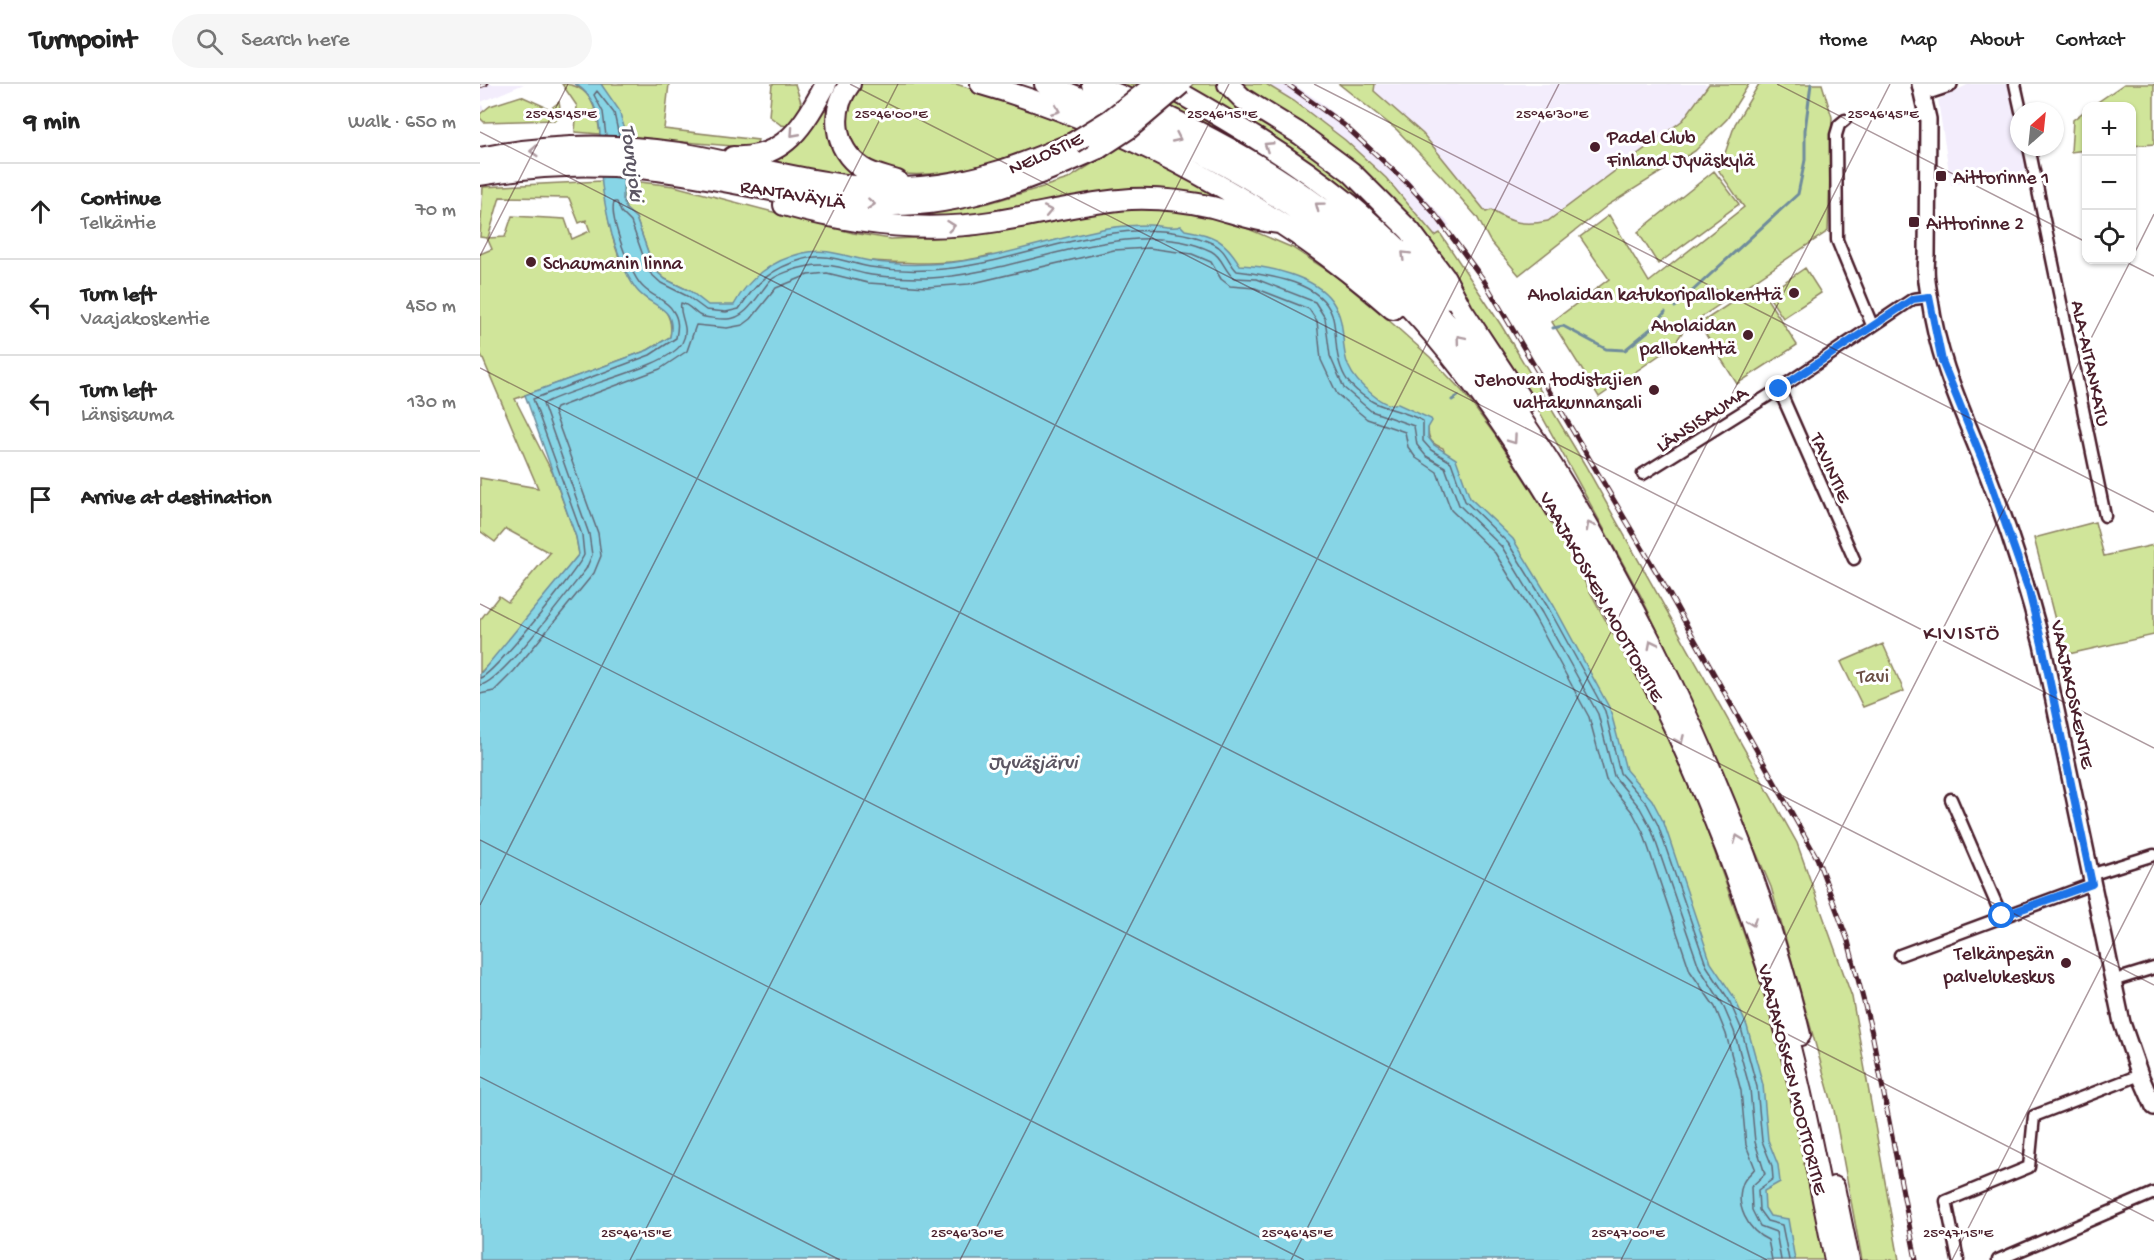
<!DOCTYPE html>
<html lang="en">
<head>
<meta charset="utf-8">
<style>
  body { margin:0; font-family:"Gochi Hand",sans-serif; background:#f6f6f6; color:#222 }
  .controls { position:absolute; right:18px; top:18px; display:grid; overflow:hidden; border-radius:12px; box-shadow:0 2px 4px #0004 }
  .controls button { width:54px; height:54px; display:grid; place-items:center; padding:0; border:0; border-bottom:2px solid #e0e0e0; background:#fff; color:#222; font:30px sans-serif }
  .compass { position:absolute; left:1530px; top:18px; width:54px; height:54px; border-radius:50%; background:#fff; box-shadow:0 2px 4px #0004; rotate:27deg }
  .stop { position:absolute; width:18px; height:18px; margin:-14px; border:4px solid #1a73e8; border-radius:50%; background:#fff }
  .stop.end { background:#1a73e8; border-color:#fff; box-shadow:0 2px 6px #0008 }
  .list { margin:0; padding:0; list-style:none }
  h2 { display:flex; justify-content:space-between; align-items:center; height:78px; margin:0; padding:0 24px; font-size:26px }
  h2 small { font-size:20px; font-weight:400; color:#767676 }
  .list li { display:grid; grid-template-columns:39px 1fr auto; gap:18px; align-items:center; box-sizing:border-box; height:96px; padding:0 24px; border-top:2px solid #e0e0e0 }
  .list b { display:block; font-size:22px; white-space:nowrap }
  .list p { margin:0; font-size:20px; white-space:nowrap; color:#767676 }
  .list em { font-size:20px; font-style:normal; color:#767676 }
  .icon { flex:none; width:33px; height:33px; fill:none; stroke:currentColor; stroke-width:2; stroke-linecap:round; stroke-linejoin:round }
  .map { position:relative; flex:none; width:1674px; height:1176px; overflow:hidden }
  header { display:flex; align-items:center; gap:36px; box-sizing:border-box; height:84px; padding:0 30px; background:#fff; border-bottom:2px solid #e0e0e0 }
  header strong { font-size:28px }
  nav { display:flex; gap:33px; margin-inline-start:auto; font-size:21px }
  .search { width:420px; height:54px; background:#f6f6f6; display:flex; align-items:center; gap:15px; box-sizing:border-box; padding:0 21px; border-radius:33px; color:#767676; font-size:22px }
  main { display:flex }
  aside { flex:1; background:#fff }
  .map>svg:first-child { display:block }
  .built { fill:#f3edfc }
  .green { fill:#d0e59a; stroke:#8d8262; stroke-width:1.5; fill-rule:evenodd }
  .water { fill:#87d5e6; stroke:#6f8c9b; stroke-width:1.5 }
  .lines { fill:none; stroke-linecap:round; stroke-linejoin:round }
  .shore { stroke:#626876; stroke-width:1.5 }
  .stream { stroke:#6f8c9b; stroke-width:3 }
  .street-casing { stroke:#4a1f2b; stroke-width:15 }
  .secondary-casing { stroke:#4a1f2b; stroke-width:20 }
  .highway-casing { stroke:#4a1f2b; stroke-width:24 }
  .street { stroke:#fff; stroke-width:10 }
  .secondary { stroke:#fff; stroke-width:15 }
  .highway { stroke:#fff; stroke-width:20 }
  .rail-casing { stroke:#4a1f2b; stroke-width:5 }
  .rail { stroke:#fff; stroke-width:3; stroke-dasharray:9; stroke-linecap:butt }
  .highway-bridge-casing { stroke:#4a1f2b; stroke-width:24; stroke-linecap:butt }
  .highway-bridge { stroke:#fff; stroke-width:20 }
  .oneway { stroke:#ae9aa0 }
  .route { stroke:#1a73e8; stroke-width:8 }
  .ticks { fill:none; stroke:#4a1f2b; stroke-width:1.5; stroke-opacity:0.45 }
  .poi-dot { fill:#4a1f2b; stroke:#fff; stroke-width:2 }
  .labels { text-anchor:middle; stroke-width:6; stroke-linejoin:round; paint-order:stroke }
  .poi-label { font-size:20px; fill:#4a1f2b; stroke:#fff; text-anchor:start }
  .street-label { font-size:20px; fill:#4a1f2b; stroke:#fff }
  .park-label { font-size:20px; fill:#6c5047; stroke:#fff }
  .water-label { font-size:21px; font-style:italic; fill:#5c5663; stroke:#fff }
  .quarter-label { font-size:22px; letter-spacing:1.5px; fill:#4a1f2b; stroke:#fff }
  .ticks-label { font-size:15px; text-anchor:middle; fill:#4a1f2b; stroke:#fff; stroke-width:6; stroke-linejoin:round; paint-order:stroke }
</style>
</head>
<body>
<header>
<strong>Turnpoint</strong>
<div class="search"><svg class="icon" aria-label="search" viewBox="0 0 24 24"><circle cx="10" cy="10" r="6"/><path d="M15 15l6 6"/></svg>Search here</div>
<nav><a>Home</a><a>Map</a><a>About</a><a>Contact</a></nav>
</header>
<main>
<aside>
<h2>9 min<small>Walk · 650 m</small></h2>
<ul class="list">
<li><svg class="icon" aria-label="ahead" viewBox="0 0 24 24"><path d="M12 20V5M6 11l6-6 6 6"/></svg><div><b>Continue</b><p>Telkäntie</p></div><em>70 m</em></li>
<li><svg class="icon" aria-label="left" viewBox="0 0 24 24"><path d="M17 20v-9H6M10 6l-5 5 5 5"/></svg><div><b>Turn left</b><p>Vaajakoskentie</p></div><em>450 m</em></li>
<li><svg class="icon" aria-label="left" viewBox="0 0 24 24"><path d="M17 20v-9H6M10 6l-5 5 5 5"/></svg><div><b>Turn left</b><p>Länsisauma</p></div><em>130 m</em></li>
<li><svg class="icon" aria-label="arrive" viewBox="0 0 24 24"><path d="M6 21V4h12l-3 4 3 4H6"/></svg><div><b>Arrive at destination</b></div></li>
</ul>
</aside>
<div class="map">
<svg width="1674" height="1176" viewBox="0 0 1674 1176">
  <rect width="100%" height="100%" fill="#fff"/>
  <filter id="ink" filterUnits="userSpaceOnUse"><feTurbulence type="fractalNoise" baseFrequency=".0167" numOctaves="2"/><feDisplacementMap in="SourceGraphic" scale="12" xChannelSelector="R" yChannelSelector="G"/><feConvolveMatrix kernelMatrix="1 2 1 2 8 2 1 2 1" color-interpolation-filters="sRGB"/></filter>
  <g filter="url(#ink)">
    <path class="built" d="M0,0H44L1,18L4,26L0,28Z
      M786,0H813L839,17L929,96L970,141L955,152L906,94Z
      M869,0H1245L1210,49L1032,170L923,47Z
      M1489,0H1531L1539,35V63H1545L1550,86L1471,101L1458,16Z"/>
    <path class="green" d="M82,0C111,0 117,26 120,50L95,48L97,22Z
      M121,0H189L184,45L278,56L276,64L145,53L144,43Z
      M292,0H315C322,23 327,21 308,42L301,41L289,32Z
      M378,0H476L563,27L602,43C554,69 461,101 406,87C396,84 386,78 377,73C363,44 358,28 378,0Z
      M636,0H675L829,95L961,213L990,248L1015,287Z
      M713,0H744L866,90L959,192L706,8Z
      M762,0H786L814,17L865,56L906,94L955,152L960,149L1021,241L1105,381L1317,759L1372,913L1419,1176H1382L1354,1026L1291,803L1207,607L1161,512L1059,327L956,168L834,49Z
      M859,0H895L894,7L943,50L1006,128L1011,126C1031,139 1044,142 1068,137L1203,36L1229,0H1269L1247,35L1215,67L1128,121L1039,191L1010,157L997,133L963,94L917,46Z
      M1279,0H1342L1352,33L1348,147L1205,244L1194,261L1119,313L1072,238L1129,195L1100,153L1129,131L1169,198L1264,123L1239,87L1255,40Z
      M1644,0H1674V60L1652,62V22H1612Z
      M41,12L70,25L79,18L81,30L76,36L4,38L0,34V30L10,22Z
      M338,24L348,27L352,55L389,97L279,79Z
      M1606,26V66L1591,68L1593,36Z
      M643,60L775,130L730,118L483,137L400,132L452,129L509,119L556,105L588,95Z
      M1234,87L1259,120L1178,180L1158,148Z
      M143,96L194,102L373,149L411,155L491,152L621,127L660,124L707,127L757,140L813,164L853,190L913,240L950,273L983,308L1015,351L1072,438L1175,627L1221,730L1284,907L1312,1015L1345,1176H1283L963,364C952,360 948,356 948,344L511,171C471,182 432,179 392,177L277,276L210,207L185,195L174,185L156,134L146,125L141,106Z
      M122,97C126,123 132,165 146,187C161,211 197,220 190,253L168,266L35,315L73,390L96,453L99,470L18,571L0,589V536L19,512L28,518L70,469L26,445L15,458L0,447V394L58,404L0,268V170L12,165L7,154L0,153L3,103ZM20,113L89,114L99,139L106,136L110,147L92,155L85,135L32,132L25,153L8,154Z
      M1325,184L1341,209L1303,234L1287,210Z
      M1278,201L1317,261L1257,300L1219,240Z
      M1615,438L1624,472L1674,461V551L1584,571L1554,454Z
      M1403,560L1424,607L1383,623L1361,578Z"/>
    <path class="water" d="M95,0H121L139,26L144,43L143,116L146,125L156,134L174,185L185,195L210,207L228,221H254C268,194 293,176 323,169C348,163 366,173 390,177C409,180 431,181 450,180C510,178 569,155 628,144C641,142 656,141 669,141C680,141 691,146 701,142L705,146C734,151 745,156 760,181C787,182 835,192 852,217C875,251 847,276 893,311C900,317 909,323 918,320L951,335L952,337L948,344V353L954,361L976,375L990,414L1033,455L1074,522L1130,625L1146,686L1172,716L1184,739L1231,879L1254,913L1267,942L1283,1001L1288,1056L1298,1081L1300,1098L1284,1107L1285,1124L1290,1132L1308,1135L1315,1176H0V590L99,470L96,453L45,311L168,266L190,253C197,220 171,225 156,205C145,190 138,169 132,151C128,135 124,117 122,101C118,67 129,20 95,0Z"/>
    <g class="lines">
      <path class="shore" d="M126,52L123,28L114,11L117,7L134,29L139,52
        M0,594C12,592 97,487 104,471L102,451L53,315L170,271L196,254C198,244 199,236 193,227C188,217 172,212 164,204C151,193 129,133 134,118H137L141,128L151,138L169,188L181,199L207,212L226,226L246,228L259,225C276,199 291,184 324,175C348,168 367,179 390,183C409,186 430,187 449,186C539,184 648,119 734,160C746,166 748,178 757,187C786,191 841,197 852,231C855,239 855,250 856,258C857,272 861,290 871,301C896,327 914,322 943,337V357L951,366L971,378L985,417L1028,459L1069,525L1125,627L1140,689L1167,720L1178,741L1226,881L1249,916L1261,944L1277,1003L1282,1057L1292,1082L1293,1095L1278,1106L1279,1126L1287,1137L1302,1141L1309,1176
        M0,601C20,600 90,505 106,485L112,471L109,450L63,320C91,303 188,284 202,259C211,243 198,232 201,219C208,220 213,227 219,231C224,234 240,235 246,235C265,236 277,213 288,199C295,190 318,184 329,182C350,178 366,186 386,190C406,194 430,194 450,194C535,191 651,129 731,167C743,173 744,187 754,194L776,195L835,218L845,234L850,272L864,304L891,327L934,342L937,361L946,372L965,383L979,421L1022,463L1062,529L1118,630L1134,692L1160,724L1171,744L1219,883L1242,919L1254,947L1270,1005L1275,1058L1285,1090L1271,1103L1272,1126L1280,1142L1296,1148L1301,1176
        M0,610L14,607L34,587L114,489L121,472L118,449L74,328L76,324L180,285L207,267L216,241L247,244L263,241L271,235L296,204L328,191L347,189L388,199L447,203L489,200L634,166L669,164L712,170L731,178L741,195L750,202L775,204L829,225L837,237L841,276L857,310L887,335L925,348L928,363L936,374L957,388L971,426L1015,469L1055,534L1109,633L1126,696L1153,729L1163,748L1210,887L1235,923L1246,950L1261,1007L1266,1061L1275,1084C1272,1089 1266,1092 1263,1099C1254,1121 1268,1147 1288,1156L1292,1176"/>
      <path class="stream" d="M1195,223L1318,110L1325,76V46L1331,0
        M1073,244L1083,242L1126,265L1145,266L1173,243L1185,228
        M972,316L978,312"/>
      <defs>
        <path id="street" d="M1535,0L1541,27
          M1365,36L1359,41L1356,51L1357,156L1392,241
          M1549,63L1625,432
          M1299,305L1374,475
          M1163,390L1299,305L1433,215L1449,213
          M1471,715L1522,833
          M1610,791L1674,771
          M1420,871L1612,800
          M1632,897L1674,884
          M1478,1176L1466,1117L1549,1083L1554,1032L1660,991
          M1518,1176L1674,1109"/>
        <path id="secondary" d="M1440,0L1448,35L1447,171C1445,190 1447,198 1450,216C1459,281 1484,329 1507,389C1529,445 1547,502 1562,560L1642,939L1660,991L1674,1023
          M1442,9L1469,0"/>
        <path id="highway" d="M370,0C350,26 353,64 382,84C392,91 405,93 417,97
          M501,0C649,42 798,124 913,225
          M565,0C680,45 776,88 872,168C953,237 1017,328 1072,418C1159,557 1230,707 1281,863C1315,965 1334,1071 1355,1176
          M612,0C719,43 817,96 903,174C1007,269 1083,391 1148,514C1222,652 1283,799 1320,951
          M684,0C748,36 812,74 869,120C904,149 936,183 970,214
          M748,0L763,15L820,50L871,88L930,147L965,194L982,226L1044,320
          M253,73C305,76 324,41 346,0
          M0,74C64,61 134,59 199,69C279,82 359,110 441,103C495,99 544,80 593,59
          M0,91C52,82 106,79 159,84C243,92 325,119 410,121C484,122 553,94 619,64
          M304,121C372,140 441,149 511,138C558,131 603,118 651,115C678,114 706,117 732,123C755,129 775,137 799,139
          M1354,1103L1369,1176"/>
      </defs>
      <use href="#street" class="street-casing"/>
      <use href="#secondary" class="secondary-casing"/>
      <use href="#highway" class="highway-casing"/>
      <use href="#street" class="street"/>
      <use href="#secondary" class="secondary"/>
      <use href="#highway" class="highway"/>
      <defs>
        <path id="rail" d="M807,0L864,41L926,98L954,129L1003,195L1187,506L1337,774L1368,857L1392,949L1436,1176
          M0,2L6,0"/>
      </defs>
      <use href="#rail" class="rail-casing"/>
      <use href="#rail" class="rail"/>
      <defs>
        <path id="highway-bridge" d="M593,59L630,36L676,0
          M619,64L648,45L701,0"/>
      </defs>
      <use href="#highway-bridge" class="highway-bridge-casing"/>
      <use href="#highway-bridge" class="highway-bridge"/>
    </g>
    <defs><path id="oneway-chevron" d="M-2-3.5L2.5 0L-2 3.5" fill="none" stroke-width="1.6" stroke-linecap="round" stroke-linejoin="round" transform="scale(1.5)"/></defs>
    <g class="oneway">
      <use href="#oneway-chevron" transform="translate(576 26) rotate(22)"/>
      <use href="#oneway-chevron" transform="translate(314 49) rotate(132)"/>
      <use href="#oneway-chevron" transform="translate(697 54) rotate(25)"/>
      <use href="#oneway-chevron" transform="translate(788 62) rotate(-147)"/>
      <use href="#oneway-chevron" transform="translate(54 67) rotate(176)"/>
      <use href="#oneway-chevron" transform="translate(391 120) rotate(4)"/>
      <use href="#oneway-chevron" transform="translate(839 122) rotate(-143)"/>
      <use href="#oneway-chevron" transform="translate(568 127) rotate(-11)"/>
      <use href="#oneway-chevron" transform="translate(471 142) rotate(-6)"/>
      <use href="#oneway-chevron" transform="translate(925 171) rotate(-135)"/>
      <use href="#oneway-chevron" transform="translate(980 255) rotate(-130)"/>
      <use href="#oneway-chevron" transform="translate(1033 356) rotate(55)"/>
      <use href="#oneway-chevron" transform="translate(1110 442) rotate(-119)"/>
      <use href="#oneway-chevron" transform="translate(1172 560) rotate(-117)"/>
      <use href="#oneway-chevron" transform="translate(1200 656) rotate(66)"/>
      <use href="#oneway-chevron" transform="translate(1258 755) rotate(-111)"/>
      <use href="#oneway-chevron" transform="translate(1272 838) rotate(70)"/>
    </g>
  </g>
  <g class="lines" filter="url(#ink)">
    <path class="route" d="M1299,305L1433,215L1449,213L1462,277L1508,390L1549,507L1562,560L1612,800L1522,832"/>
  </g>
  <path class="ticks" d="M370,0L1674,664M834,0L1674,428M1297,0L1606,158M0,48L1674,901M0,172L88,0M1652,174L1674,130M1642,176L1674,192M0,284L1674,1137M0,520L1287,1176M0,756L824,1176M0,821L418,0M0,993L360,1176M150,1176L749,0M480,1176L1079,0M811,1176L1410,0M1141,1176L1651,176M1472,1176L1674,779"/>
  <g class="poi-dot">
    <circle cx="1115" cy="63" r="6"/>
    <rect x="1455" y="86" width="12" height="12" rx="3"/>
    <rect x="1428" y="132" width="12" height="12" rx="3"/>
    <circle cx="51" cy="178" r="6"/>
    <circle cx="1314" cy="209" r="6"/>
    <circle cx="1268" cy="251" r="6"/>
    <circle cx="1174" cy="306" r="6"/>
    <circle cx="1586" cy="879" r="6"/>
  </g>
  <g class="labels">
    <g class="poi-label">
      <text x="1127" y="59">Padel Club<tspan x="1127" dy="23">Finland Jyväskylä</tspan></text>
      <text x="1473" y="99">Aittorinne 1</text>
      <text x="1446" y="145">Aittorinne 2</text>
      <text x="63" y="185">Schaumanin linna</text>
      <text x="1302" y="216" text-anchor="end">Aholaidan katukoripallokenttä</text>
      <text x="1256" y="247" text-anchor="end">Aholaidan<tspan x="1256" dy="23">pallokenttä</tspan></text>
      <text x="1162" y="301" text-anchor="end">Jehovan todistajien<tspan x="1162" dy="23">valtakunnansali</tspan></text>
      <text x="1574" y="875" text-anchor="end">Telkänpesän<tspan x="1574" dy="23">palvelukeskus</tspan></text>
    </g>
    <g class="street-label">
      <text transform="translate(565 68) rotate(-24)" y="7">NELOSTIE</text>
      <text transform="translate(313 109) rotate(9)" y="7">RANTAVÄYLÄ</text>
      <text transform="translate(1612 279) rotate(78)" y="7">ALA-AITANKATU</text>
      <text transform="translate(1221 334) rotate(-33)" y="7">LÄNSISAUMA</text>
      <text transform="translate(1352 383) rotate(66)" y="7">TAVINTIE</text>
      <text transform="translate(1123 512) rotate(61)" y="7">VAAJAKOSKEN MOOTTORITIE</text>
      <text transform="translate(1594 610) rotate(78)" y="7">VAAJAKOSKENTIE</text>
      <text transform="translate(1314 995) rotate(76)" y="7">VAAJAKOSKEN MOOTTORITIE</text>
    </g>
    <g class="park-label">
      <text x="1393" y="598">Tavi</text>
    </g>
    <g class="water-label">
      <text transform="translate(154 79) rotate(83)" y="7">Tourujoki</text>
      <text x="553" y="684">Jyväsjärvi</text>
    </g>
    <g class="quarter-label">
      <text x="1482" y="555">KIVISTÖ</text>
    </g>
  </g>
  <g class="ticks-label">
    <text x="81" y="34">25°45'45"E</text>
    <text x="411" y="34">25°46'00"E</text>
    <text x="742" y="34">25°46'15"E</text>
    <text x="1072" y="34">25°46'30"E</text>
    <text x="1403" y="34">25°46'45"E</text>
    <text x="156" y="1153">25°46'15"E</text>
    <text x="487" y="1153">25°46'30"E</text>
    <text x="817" y="1153">25°46'45"E</text>
    <text x="1148" y="1153">25°47'00"E</text>
    <text x="1478" y="1153">25°47'15"E</text>
  </g>
</svg>
<div class="controls">
<button>+</button>
<button>−</button>
<button><svg class="icon" aria-label="locate" viewBox="0 0 24 24"><circle cx="12" cy="12" r="6"/><path d="M12 2v4M12 18v4M2 12h4M18 12h4"/></svg></button>
</div>
<svg class="compass" viewBox="-18 -18 36 36"><path d="M0-13l5 13h-10z" fill="#e53935"/><path d="M0 13l5-13h-10z" fill="#767676"/></svg>
<div class="stop" style="left:1522px;top:832px"></div>
<div class="stop end" style="left:1299px;top:305px"></div>
</div>
</main>
</body>
</html>
